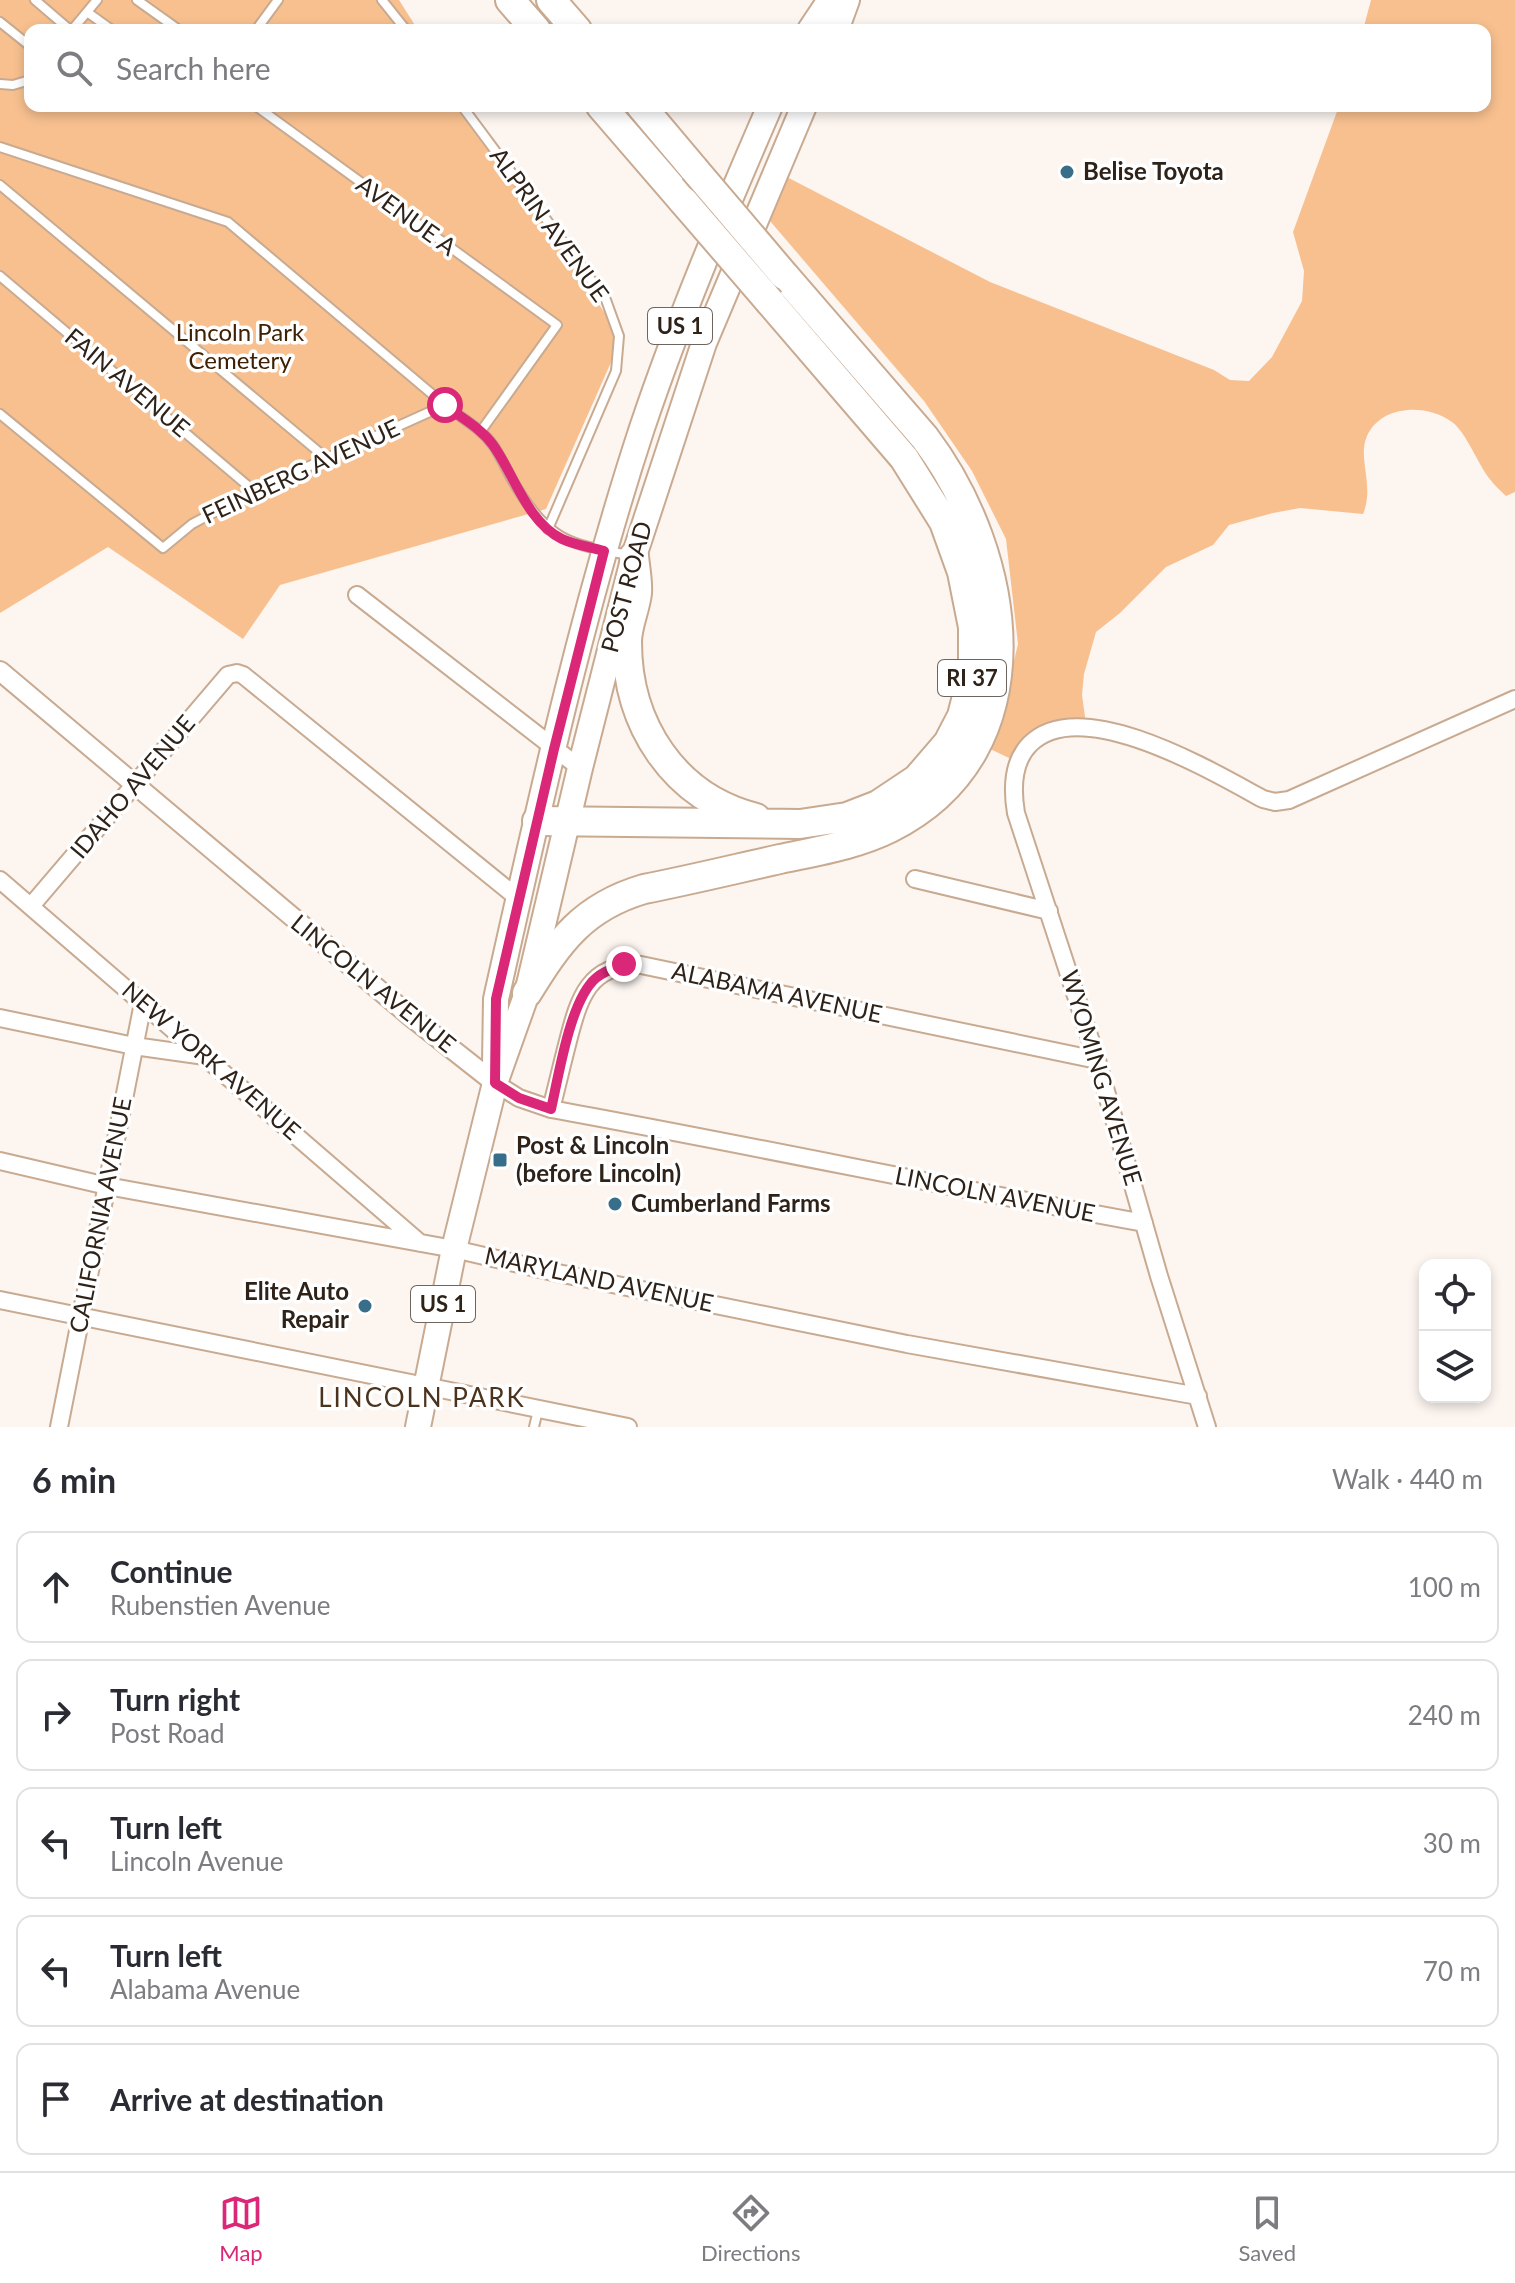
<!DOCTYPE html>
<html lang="en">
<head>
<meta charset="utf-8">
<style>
  body { margin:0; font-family:Lato,sans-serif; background:#f7f7f7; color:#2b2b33 }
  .controls { position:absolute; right:24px; bottom:24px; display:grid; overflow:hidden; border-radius:16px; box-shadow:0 4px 12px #0003 }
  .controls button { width:72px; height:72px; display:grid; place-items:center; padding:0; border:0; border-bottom:2px solid #e1e1e2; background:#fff; color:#2b2b33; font:40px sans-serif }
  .stop { position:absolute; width:24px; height:24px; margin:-18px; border:6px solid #db2777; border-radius:50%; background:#fff }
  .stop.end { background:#db2777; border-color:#fff; box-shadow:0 2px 8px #0008 }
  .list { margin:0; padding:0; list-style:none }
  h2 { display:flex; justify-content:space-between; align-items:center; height:104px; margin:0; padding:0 32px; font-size:34px }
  h2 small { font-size:26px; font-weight:400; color:#7c7c81 }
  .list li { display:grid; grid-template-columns:52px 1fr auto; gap:24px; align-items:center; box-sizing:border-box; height:112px; margin:0 16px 16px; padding:0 16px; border:2px solid #e1e1e2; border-radius:16px }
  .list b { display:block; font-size:30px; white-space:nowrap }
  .list p { margin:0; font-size:26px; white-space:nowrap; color:#7c7c81 }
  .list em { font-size:26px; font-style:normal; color:#7c7c81 }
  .icon { flex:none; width:44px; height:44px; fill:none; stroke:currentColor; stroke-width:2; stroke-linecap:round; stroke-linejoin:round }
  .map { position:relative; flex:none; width:1515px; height:1427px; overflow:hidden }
  .search { position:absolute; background:#fff; box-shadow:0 4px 12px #0003; left:24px; right:24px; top:24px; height:88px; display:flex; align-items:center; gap:20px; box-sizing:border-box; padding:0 28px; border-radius:16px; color:#7c7c81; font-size:30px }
  .sheet { height:744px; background:#fff }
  nav { display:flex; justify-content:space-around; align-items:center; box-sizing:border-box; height:112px; border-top:2px solid #e1e1e2; background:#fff; font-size:22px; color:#7c7c81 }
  nav a { display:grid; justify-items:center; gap:4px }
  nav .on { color:#db2777 }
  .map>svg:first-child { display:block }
  .green { fill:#f8c08f }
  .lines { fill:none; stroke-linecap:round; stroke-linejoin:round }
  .service-casing { stroke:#c8aa91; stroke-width:12 }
  .minor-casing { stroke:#c8aa91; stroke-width:20 }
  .tertiary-casing { stroke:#c8aa91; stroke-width:22 }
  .primary-casing { stroke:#c8aa91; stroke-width:28 }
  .motorway-casing { stroke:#c8aa91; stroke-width:32 }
  .service { stroke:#fff; stroke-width:8 }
  .minor { stroke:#fff; stroke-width:16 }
  .tertiary { stroke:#fff; stroke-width:18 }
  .primary { stroke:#fff; stroke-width:24 }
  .motorway { stroke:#fff; stroke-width:28 }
  .motorway-bridge-casing { stroke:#c8aa91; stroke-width:32; stroke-linecap:butt }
  .motorway-bridge { stroke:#fff; stroke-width:28 }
  .route { stroke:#db2777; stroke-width:10 }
  .poi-dot { fill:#386e89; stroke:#fff; stroke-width:3 }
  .labels { text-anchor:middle; stroke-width:7; stroke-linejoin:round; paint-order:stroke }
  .shield { fill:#fff; stroke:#6d655e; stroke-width:2 }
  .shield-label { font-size:22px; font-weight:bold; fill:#2f2319 }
  .poi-label { font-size:24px; font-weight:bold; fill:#2f2319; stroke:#fff; text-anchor:start }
  .street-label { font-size:24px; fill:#2f2319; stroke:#fff }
  .park-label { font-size:24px; fill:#3e2104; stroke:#fff }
  .neighbourhood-label { font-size:26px; letter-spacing:2px; fill:#4c331d; stroke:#fff }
</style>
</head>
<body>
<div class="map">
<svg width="1515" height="1427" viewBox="0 0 1515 1427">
  <rect width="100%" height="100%" fill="#fcf5f0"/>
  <path class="green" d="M0,0H399L418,30H30V106H468L606,315L614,339L612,360L546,509L280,585L243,639L108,547L0,613Z
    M1371,0H1515V492L1506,496C1500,490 1494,485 1489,478C1478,464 1466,432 1452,422C1426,403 1381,405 1367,436C1357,458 1375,486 1363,514L1300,508L1273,513L1229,525L1213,545L1166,567L1120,613L1096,632L1084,674L1082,695L1087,731L1050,735L1030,751L1009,758L984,746L1004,702L1018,644L1006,539L972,471L924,401L764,214L779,173L990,282L1214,370L1230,380L1249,381L1272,357L1302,301L1304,271L1293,232L1339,106H1485V30H1363Z"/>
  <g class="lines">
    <defs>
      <path id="service" d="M35,0L70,30
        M137,0L179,30
        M382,0L406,30
        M87,12L112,30
        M0,22L30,46
        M72,30L97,0
        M256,30L278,0
        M0,84L13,85L30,80
        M256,106L557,325L481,431
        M462,106L606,300L619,336L616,371L548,529
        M0,147L228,222L445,405C461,418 481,428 493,445C502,458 508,474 517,488C551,542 569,544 629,555
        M0,185L326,458
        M0,276L254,491
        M0,414L163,548L192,524L254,491L445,405
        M534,1427L538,1410"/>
      <path id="minor" d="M357,595L580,768
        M915,879L1049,911
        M0,880L420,1243
        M31,906L228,675L237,673L243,675L519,899
        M0,1018L134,1046L205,1056
        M495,1083L519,1098L551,1109C749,1145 946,1187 1144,1223
        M551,1109C557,1086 562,1064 568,1041C579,998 589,963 641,965L1097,1060
        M0,1161L107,1186L454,1249L553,1272L907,1344L1198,1396
        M0,1300L628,1427
        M59,1427L143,1003
        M1207,1427L1159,1276L1097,1060L1016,813C1012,789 1012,762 1030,744C1081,693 1213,772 1263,799L1275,802L1289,800L1515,699"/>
      <path id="tertiary" d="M0,671L410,1016L495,1083"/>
      <path id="primary" d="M810,30L830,0
        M836,30L847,0
        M495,1064L496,999C539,807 581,614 642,428C679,318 724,212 770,106
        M418,1427L454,1249L495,1083L527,993L580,768L634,556L704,343L804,106"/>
      <path id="motorway" d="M510,0L536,30
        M551,0L577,30
        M601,106L683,201
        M641,106L694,169
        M634,556C635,568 638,582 637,593C635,610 627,625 627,642C627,724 673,797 756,818
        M537,821L800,824L847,817L878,805L917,779L948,743L962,716L973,673V627L962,572L944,522L904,458L770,302
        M527,993C559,941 583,907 644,889C690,880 735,869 780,859C817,851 856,845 890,828C1045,750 1013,555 925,438L784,275"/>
    </defs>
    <use href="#service" class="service-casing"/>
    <use href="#minor" class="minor-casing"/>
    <use href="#tertiary" class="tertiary-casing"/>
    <use href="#primary" class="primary-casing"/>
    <use href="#motorway" class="motorway-casing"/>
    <use href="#service" class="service"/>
    <use href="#minor" class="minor"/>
    <use href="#tertiary" class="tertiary"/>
    <use href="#primary" class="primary"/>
    <use href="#motorway" class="motorway"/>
    <defs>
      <path id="motorway-bridge" d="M694,169L784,275
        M683,201L770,302"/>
    </defs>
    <use href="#motorway-bridge" class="motorway-bridge-casing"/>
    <use href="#motorway-bridge" class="motorway-bridge"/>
  </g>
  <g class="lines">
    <path class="route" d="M445,405C461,418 481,428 493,445C514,474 527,522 562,539C575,545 591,547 604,551L554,749L496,999L495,1083L519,1098L551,1109C559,1075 570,1000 596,978C604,971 614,968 624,964"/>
  </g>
  <g class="poi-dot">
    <circle cx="1067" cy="172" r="8"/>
    <rect x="492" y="1152" width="16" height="16" rx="4"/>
    <circle cx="615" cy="1204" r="8"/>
    <circle cx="365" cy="1306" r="8"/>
  </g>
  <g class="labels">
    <g class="shield">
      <rect x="648" y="308" width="64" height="36" rx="6"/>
      <rect x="938" y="660" width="68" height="36" rx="6"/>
      <rect x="411" y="1286" width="64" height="36" rx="6"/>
    </g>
    <g class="shield-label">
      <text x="680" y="334">US 1</text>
      <text x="972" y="686">RI 37</text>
      <text x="443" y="1312">US 1</text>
    </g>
    <g class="poi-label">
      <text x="1083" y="180">Belise Toyota</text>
      <text x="516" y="1154">Post &amp; Lincoln<tspan x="516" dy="28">(before Lincoln)</tspan></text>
      <text x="631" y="1212">Cumberland Farms</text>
      <text x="349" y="1300" text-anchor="end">Elite Auto<tspan x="349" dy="28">Repair</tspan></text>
    </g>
    <g class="street-label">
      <text transform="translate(406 216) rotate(36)" y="8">AVENUE A</text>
      <text transform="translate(549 225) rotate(54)" y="8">ALPRIN AVENUE</text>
      <text transform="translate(127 383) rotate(40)" y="8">FAIN AVENUE</text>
      <text transform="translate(301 472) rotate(-25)" y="8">FEINBERG AVENUE</text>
      <text transform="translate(627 587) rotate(-75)" y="8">POST ROAD</text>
      <text transform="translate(133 787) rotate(-50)" y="8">IDAHO AVENUE</text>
      <text transform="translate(373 984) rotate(39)" y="8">LINCOLN AVENUE</text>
      <text transform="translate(777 993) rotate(12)" y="8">ALABAMA AVENUE</text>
      <text transform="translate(211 1061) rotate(41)" y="8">NEW YORK AVENUE</text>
      <text transform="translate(1101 1078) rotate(73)" y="8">WYOMING AVENUE</text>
      <text transform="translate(995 1195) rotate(11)" y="8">LINCOLN AVENUE</text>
      <text transform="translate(101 1215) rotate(-79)" y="8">CALIFORNIA AVENUE</text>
      <text transform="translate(599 1280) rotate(12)" y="8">MARYLAND AVENUE</text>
    </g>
    <g class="park-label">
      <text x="240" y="341">Lincoln Park<tspan x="240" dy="28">Cemetery</tspan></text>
    </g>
    <g class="neighbourhood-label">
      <text x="422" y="1407">LINCOLN PARK</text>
    </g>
  </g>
</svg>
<div class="controls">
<button><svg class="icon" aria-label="locate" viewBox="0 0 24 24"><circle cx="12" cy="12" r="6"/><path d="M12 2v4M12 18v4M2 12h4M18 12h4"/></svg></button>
<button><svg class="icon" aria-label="layers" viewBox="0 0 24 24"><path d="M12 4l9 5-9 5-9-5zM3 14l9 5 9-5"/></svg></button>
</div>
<div class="stop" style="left:445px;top:405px"></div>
<div class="stop end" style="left:624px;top:964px"></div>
<div class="search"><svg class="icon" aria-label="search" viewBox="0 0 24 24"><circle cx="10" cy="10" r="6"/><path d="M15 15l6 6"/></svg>Search here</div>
</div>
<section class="sheet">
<h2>6 min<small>Walk · 440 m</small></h2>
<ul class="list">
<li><svg class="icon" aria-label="ahead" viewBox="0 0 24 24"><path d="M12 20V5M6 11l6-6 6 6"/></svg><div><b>Continue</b><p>Rubenstien Avenue</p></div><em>100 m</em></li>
<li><svg class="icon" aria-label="right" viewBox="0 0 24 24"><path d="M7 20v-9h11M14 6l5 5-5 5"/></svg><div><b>Turn right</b><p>Post Road</p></div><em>240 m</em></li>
<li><svg class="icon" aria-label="left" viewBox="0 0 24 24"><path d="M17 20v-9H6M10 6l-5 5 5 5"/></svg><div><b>Turn left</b><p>Lincoln Avenue</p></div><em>30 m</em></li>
<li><svg class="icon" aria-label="left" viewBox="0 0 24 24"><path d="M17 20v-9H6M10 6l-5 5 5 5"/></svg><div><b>Turn left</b><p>Alabama Avenue</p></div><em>70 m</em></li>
<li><svg class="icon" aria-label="arrive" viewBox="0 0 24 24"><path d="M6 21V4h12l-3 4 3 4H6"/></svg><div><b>Arrive at destination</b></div></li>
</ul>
</section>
<nav>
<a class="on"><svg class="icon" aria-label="map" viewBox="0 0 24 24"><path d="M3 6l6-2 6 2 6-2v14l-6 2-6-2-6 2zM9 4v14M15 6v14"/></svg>Map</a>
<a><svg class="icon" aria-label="directions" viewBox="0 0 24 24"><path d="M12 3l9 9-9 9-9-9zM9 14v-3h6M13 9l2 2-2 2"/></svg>Directions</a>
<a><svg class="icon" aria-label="saved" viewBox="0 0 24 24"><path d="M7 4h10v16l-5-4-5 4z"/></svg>Saved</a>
</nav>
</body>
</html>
